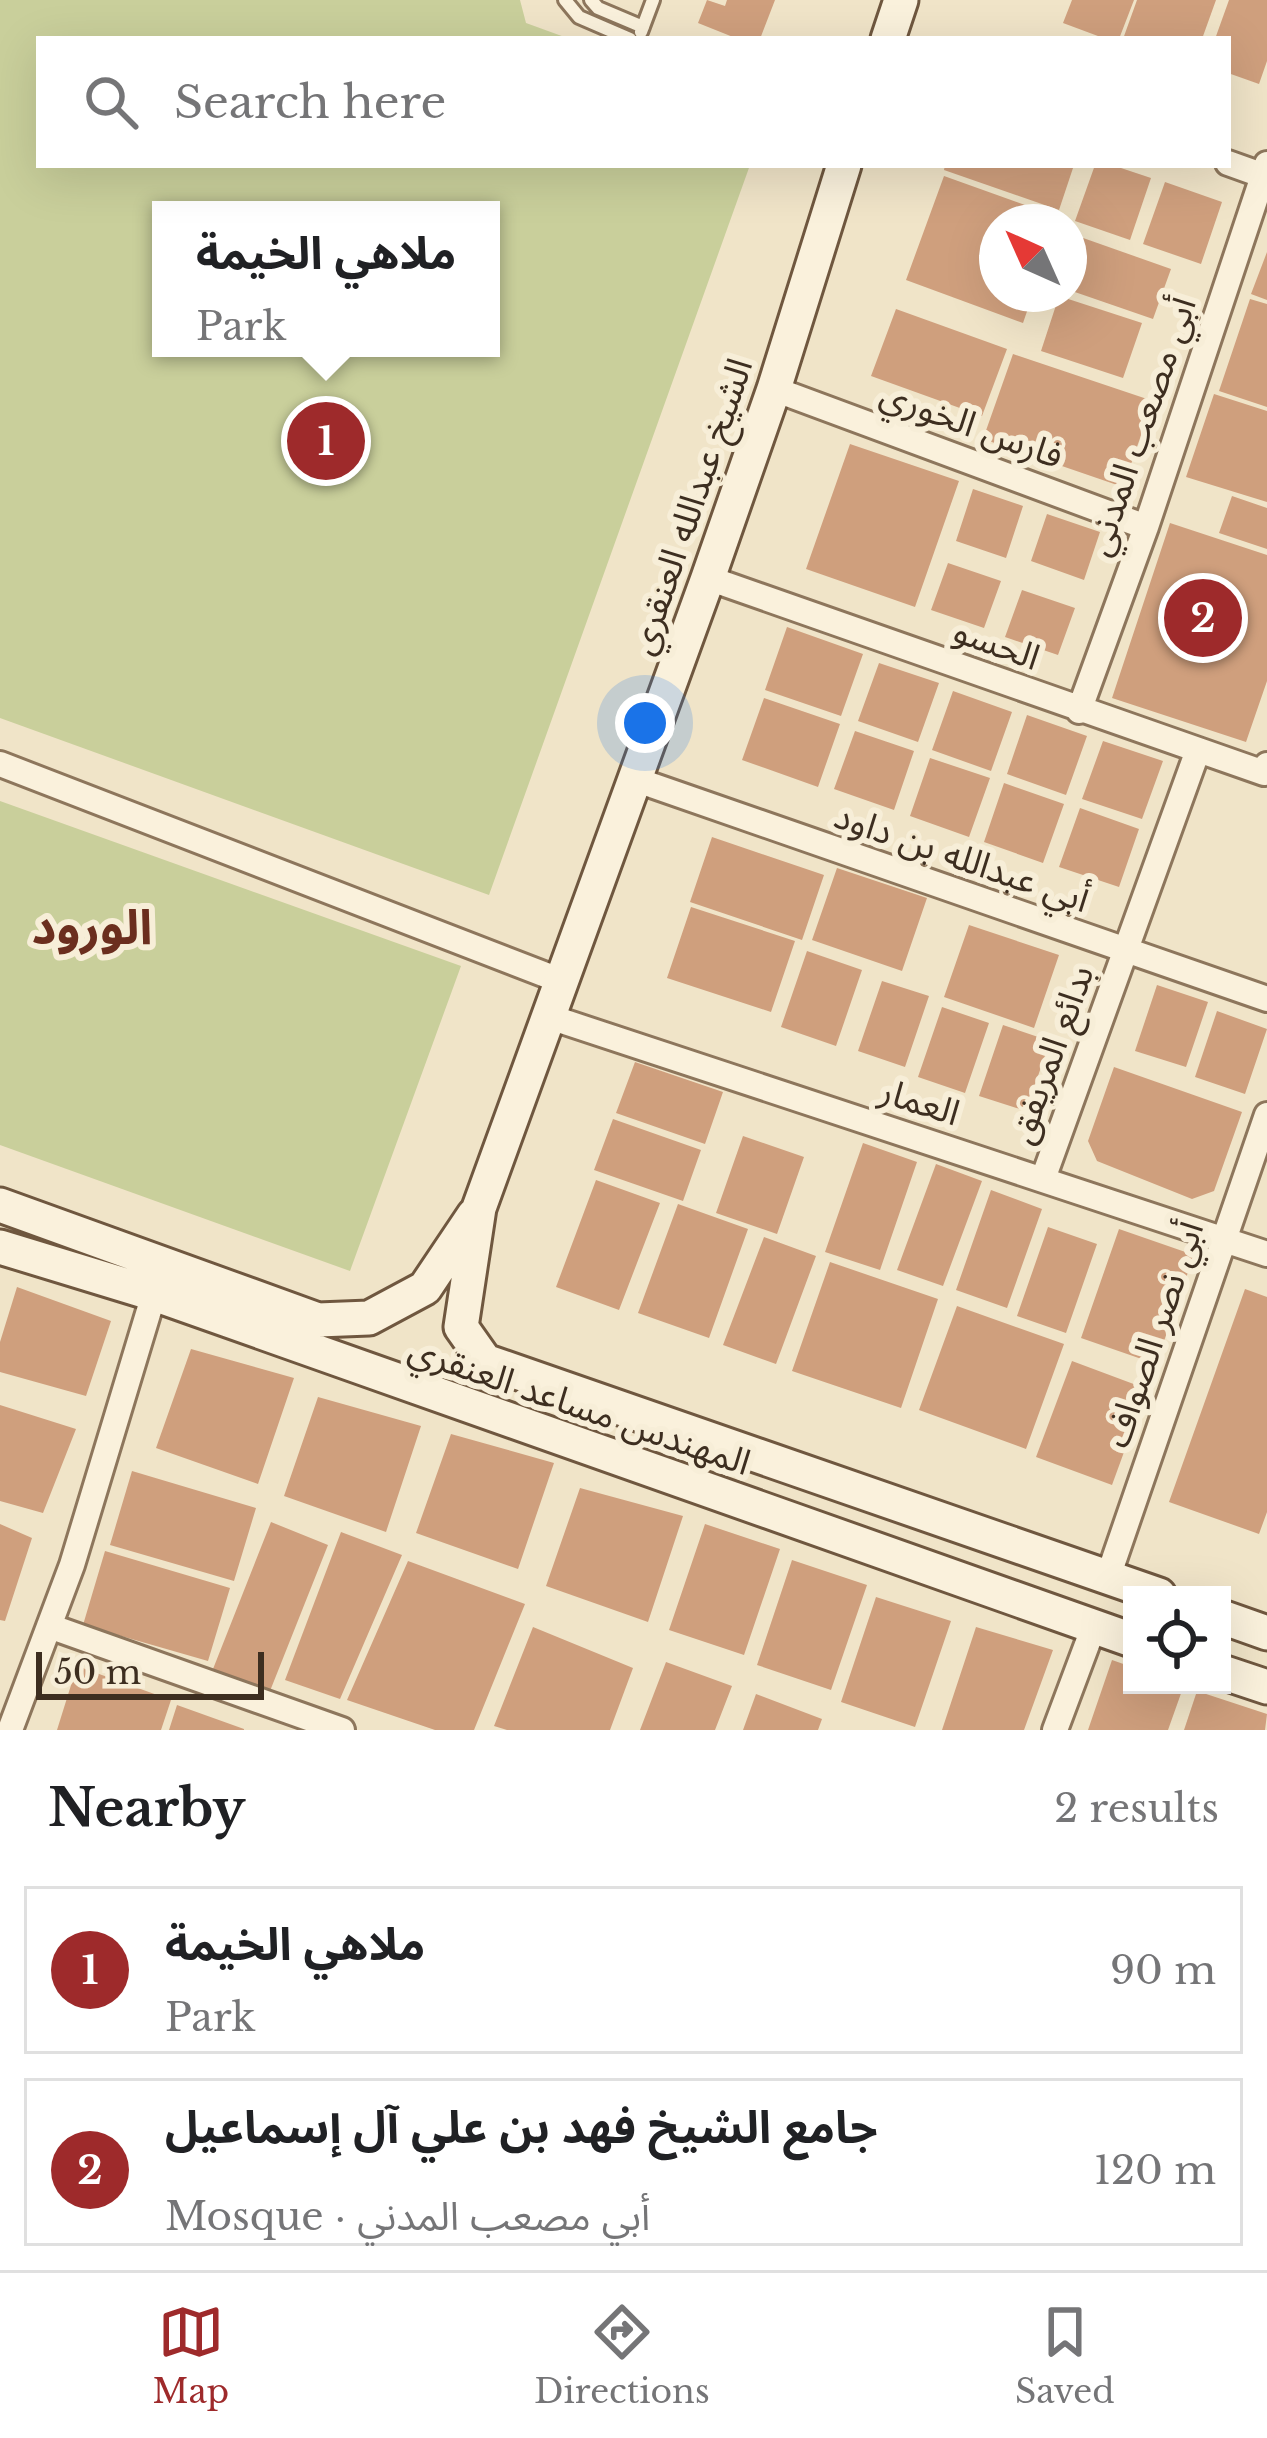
<!DOCTYPE html>
<html lang="en">
<head>
<meta charset="utf-8">
<style>
  body { margin:0; font-family:"Libre Baskerville","Noto Sans Arabic",serif; background:#f6f6f6; color:#202124 }
  .controls { position:absolute; right:36px; bottom:36px; display:grid; overflow:hidden; border-radius:0px; box-shadow:0 12px 48px #0002 }
  .controls button { width:108px; height:108px; display:grid; place-items:center; padding:0; border:0; border-bottom:3px solid #e0e0e0; background:#fff; color:#202124; font:60px sans-serif }
  .compass { position:absolute; left:979px; top:204px; width:108px; height:108px; border-radius:50%; background:#fff; box-shadow:0 12px 48px #0002; rotate:315deg }
  .scale { position:absolute; left:36px; bottom:30px; width:228px; box-sizing:border-box; padding-left:12px; border:6px solid #3d2e20; border-top:0; font-size:33px; line-height:42px; white-space:nowrap; color:#3d2e20; -webkit-text-stroke:9px #f7eed8; paint-order:stroke }
  .you { position:absolute; left:645px; top:723px; width:42px; height:42px; margin:-30px; border:9px solid #fff; border-radius:50%; background:#1a73e8; box-shadow:0 0 0 18px #1a73e833 }
  .badge { display:grid; place-items:center; width:78px; height:78px; border-radius:50%; background:#9e2a2b; color:#fff; font-size:39px; font-weight:700 }
  .pin { position:absolute; translate:-50% -50%; border:6px solid #fff; box-shadow:0 3px 12px #0006 }
  .popup { position:absolute; left:152px; top:201px; width:348px; height:156px; box-sizing:border-box; display:grid; place-content:center; border-radius:0px; background:#fff; filter:drop-shadow(0 3px 9px #0005); font-size:39px; white-space:nowrap; color:#757577 }
  .popup b { font-size:45px; color:#202124 }
  .popup::after { content:''; position:absolute; left:50%; top:100%; margin-left:-24px; border:24px solid transparent; border-top-color:#fff }
  .list { margin:0; padding:0; list-style:none }
  h2 { display:flex; justify-content:space-between; align-items:center; height:156px; margin:0; padding:0 48px; font-size:51px }
  h2 small { font-size:39px; font-weight:400; color:#757577 }
  .list li { display:grid; grid-template-columns:78px 1fr auto; gap:36px; align-items:center; box-sizing:border-box; height:168px; margin:0 24px 24px; padding:0 24px; border:3px solid #e0e0e0; border-radius:0px }
  .list b { display:block; font-size:45px; white-space:nowrap }
  .list p { margin:0; font-size:39px; white-space:nowrap; color:#757577 }
  .list em { font-size:39px; font-style:normal; color:#757577 }
  .icon { flex:none; width:66px; height:66px; fill:none; stroke:currentColor; stroke-width:2; stroke-linecap:round; stroke-linejoin:round }
  .map { position:relative; flex:none; width:1267px; height:1730px; overflow:hidden }
  .search { position:absolute; background:#fff; box-shadow:0 12px 48px #0002; left:36px; right:36px; top:36px; height:132px; display:flex; align-items:center; gap:30px; box-sizing:border-box; padding:0 42px; border-radius:0px; color:#757577; font-size:45px }
  .sheet { height:540px; background:#fff }
  nav { display:flex; justify-content:space-around; align-items:center; box-sizing:border-box; height:168px; border-top:3px solid #e0e0e0; background:#fff; font-size:33px; color:#757577 }
  nav a { display:grid; justify-items:center; gap:6px }
  nav .on { color:#9e2a2b }
  .map>svg:first-child { display:block }
  .green { fill:#c9cf9b; fill-rule:evenodd }
  .building { fill:#cf9f7d }
  .lines { fill:none; stroke-linecap:round; stroke-linejoin:round }
  .lane-casing { stroke:#8d765c; stroke-width:18 }
  .street-casing { stroke:#8d765c; stroke-width:30 }
  .secondary-casing { stroke:#6f573f; stroke-width:39 }
  .lane { stroke:#faf1dc; stroke-width:12 }
  .street { stroke:#faf1dc; stroke-width:24 }
  .secondary { stroke:#faf1dc; stroke-width:33 }
  .labels { text-anchor:middle; stroke-width:12; stroke-linejoin:round; paint-order:stroke }
  .street-label { font-size:36px; fill:#3d2e20; stroke:#f7eed8 }
  .district-label { font-size:48px; font-weight:bold; fill:#6b2e1e; stroke:#f7eed8 }
</style>
</head>
<body>
<div class="map">
<svg width="1267" height="1730" viewBox="0 0 1267 1730">
  <rect width="100%" height="100%" fill="#f0e4c8"/>
  <path class="green" d="M0,0H520L526,23L570,39H39V165H750L489,895L0,718ZM161,210H491V348H161Z
    M0,801L461,966L350,1271L0,1145Z"/>
  <path class="building" d="M707,0L725,6L727,0H775L760,39H738L698,23Z
    M1072,0H1134L1119,39H1106L1063,23Z
    M1137,0H1216L1202,39H1123Z
    M1229,0H1267V61L1259,84L1228,73V39H1215Z
    M945,165H1074L1059,210L944,170Z
    M1095,165H1112L1151,178L1130,240L1075,221Z
    M944,176L1061,218L1060,222H997V294H1033L1023,323L906,280Z
    M1165,182L1222,202L1201,264L1143,244Z
    M1069,233L1171,269L1153,319L1069,290Z
    M1267,252V300L1251,294Z
    M1059,296L1142,323L1123,378L1041,351Z
    M1250,299L1267,304V407L1219,391Z
    M896,309L1007,349L982,416L871,376Z
    M1013,354L1153,401L1123,487L983,439Z
    M1214,394L1267,411V502L1186,477Z
    M850,444L959,481L915,607L806,569Z
    M973,489L1023,506L1006,558L956,541Z
    M1232,496L1267,508V549L1219,533Z
    M1047,514L1100,532L1084,580L1031,561Z
    M1170,523L1267,555V681L1246,742L1112,698Z
    M948,563L1001,581L984,628L931,610Z
    M1022,590L1075,608L1058,655L1005,637Z
    M787,627L863,654L841,716L765,690Z
    M879,663L939,683L918,742L858,721Z
    M953,691L1012,712L991,771L932,750Z
    M764,698L840,724L818,787L742,760Z
    M1027,715L1087,736L1066,795L1007,774Z
    M855,731L914,751L894,810L834,789Z
    M1103,741L1163,761L1142,819L1082,799Z
    M930,758L990,778L969,837L910,816Z
    M1004,783L1064,804L1043,863L984,842Z
    M1080,808L1139,829L1119,887L1059,867Z
    M712,837L824,875L802,940L690,902Z
    M837,868L927,898L902,971L812,940Z
    M691,907L795,941L771,1012L667,978Z
    M969,925L1059,955L1034,1028L944,997Z
    M807,951L862,970L836,1046L781,1027Z
    M882,981L929,996L905,1067L858,1051Z
    M1157,985L1208,1002L1186,1067L1135,1051Z
    M942,1007L989,1023L965,1093L918,1077Z
    M1217,1011L1267,1029L1245,1094L1195,1077Z
    M1003,1025L1050,1041L1026,1111L979,1096Z
    M635,1062L723,1092L705,1144L616,1113Z
    M1114,1067L1242,1112L1214,1191L1192,1199L1097,1161L1088,1141Z
    M613,1119L701,1150L683,1201L594,1170Z
    M743,1136L804,1157L777,1234L716,1213Z
    M863,1143L917,1162L880,1270L825,1252Z
    M936,1164L982,1181L943,1286L897,1270Z
    M596,1180L660,1203L619,1310L556,1287Z
    M991,1190L1042,1209L1007,1308L956,1290Z
    M678,1204L748,1229L709,1338L638,1313Z
    M1048,1227L1097,1244L1066,1333L1017,1316Z
    M1119,1229L1194,1255L1156,1364L1081,1338Z
    M764,1237L816,1256L776,1364L723,1345Z
    M830,1262L938,1299L901,1408L792,1371Z
    M17,1287L111,1321L86,1396L0,1372V1342Z
    M1245,1289L1267,1297V1512L1259,1534L1169,1502Z
    M957,1306L1064,1344L1026,1449L919,1410Z
    M191,1349L294,1378L258,1484L156,1448Z
    M1072,1361L1147,1389L1112,1485L1036,1457Z
    M318,1397L421,1426L386,1532L284,1496Z
    M0,1405L76,1429L43,1513L0,1501Z
    M451,1434L554,1463L518,1569L416,1533Z
    M132,1471L256,1508L234,1581L110,1545Z
    M580,1488L683,1516L648,1622L546,1586Z
    M271,1522L328,1545L270,1691L213,1669Z
    M0,1524L32,1538L5,1621L0,1620Z
    M705,1524L780,1549L744,1655L669,1630Z
    M341,1532L402,1555L340,1699L285,1680Z
    M105,1551L230,1588L208,1661L83,1625Z
    M792,1560L867,1585L831,1690L757,1665Z
    M408,1561L525,1604L474,1730H435L347,1700Z
    M876,1597L951,1621L915,1727L841,1702Z
    M533,1627L633,1668L610,1730H507L494,1726Z
    M976,1627L1053,1650L1024,1730H942Z
    M1112,1660L1132,1667V1685H1184L1168,1730H1088Z
    M666,1662L732,1686L715,1730H640Z
    M77,1666L171,1700L161,1730H57Z
    M1197,1691L1267,1714L1265,1730H1184Z
    M756,1694L822,1719L818,1730H743Z
    M177,1705L244,1729V1730H169Z"/>
  <g class="lines">
    <defs>
      <path id="lane" d="M565,0L579,17L630,39
        M591,0L598,8L643,27
        M641,32L653,0"/>
      <path id="street" d="M1228,163L1267,177
        M774,389L1146,527
        M708,578L1264,773L1267,765
        M1079,711L1146,527L1267,164
        M0,764L564,982
        M634,779L1267,999
        M550,1017L1267,1254
        M1043,1179L1198,750
        M1108,1577L1267,1115
        M49,1626L342,1730
        M10,1730L72,1565L154,1294
        M1055,1730L1094,1626"/>
      <path id="secondary" d="M888,39L901,0
        M844,165L774,389L708,578L479,1208L461,1327L485,1361L1159,1595
        M0,1205L318,1320L369,1318L425,1288L474,1215
        M0,1247L154,1294L1132,1640
        M1222,1617L1267,1633
        M1222,1672L1267,1687"/>
    </defs>
    <use href="#lane" class="lane-casing"/>
    <use href="#street" class="street-casing"/>
    <use href="#secondary" class="secondary-casing"/>
    <use href="#lane" class="lane"/>
    <use href="#street" class="street"/>
    <use href="#secondary" class="secondary"/>
  </g>
  <g class="labels">
    <g class="street-label">
      <text transform="translate(972 424) rotate(20)" y="13">فارس الخوري</text>
      <text transform="translate(1140 426) rotate(-71)" y="13">أبي مصعب المدني</text>
      <text transform="translate(690 506) rotate(-71)" y="13">الشيخ عبدالله العنقري</text>
      <text transform="translate(997 643) rotate(20)" y="13">الحسو</text>
      <text transform="translate(962 857) rotate(19)" y="13">أبي عبدالله بن داود</text>
      <text transform="translate(1050 1054) rotate(-70)" y="13">بدائع المريفق</text>
      <text transform="translate(920 1101) rotate(18)" y="13">العمار</text>
      <text transform="translate(1153 1334) rotate(-71)" y="13">أبي نصر الصواف</text>
      <text transform="translate(580 1405) rotate(19)" y="13">المهندس مساعد العنقري</text>
    </g>
    <g class="district-label">
      <text x="92" y="944">الورود</text>
    </g>
  </g>
</svg>
<div class="controls">
<button><svg class="icon" aria-label="locate" viewBox="0 0 24 24"><circle cx="12" cy="12" r="6"/><path d="M12 2v4M12 18v4M2 12h4M18 12h4"/></svg></button>
</div>
<svg class="compass" viewBox="-18 -18 36 36"><path d="M0-13l5 13h-10z" fill="#e53935"/><path d="M0 13l5-13h-10z" fill="#757577"/></svg>
<div class="scale">50 m</div>
<div class="you"></div>
<div class="pin badge" style="left:326px;top:441px">1</div>
<div class="popup"><b>ملاهي الخيمة</b>Park</div>
<div class="pin badge" style="left:1203px;top:618px">2</div>
<div class="search"><svg class="icon" aria-label="search" viewBox="0 0 24 24"><circle cx="10" cy="10" r="6"/><path d="M15 15l6 6"/></svg>Search here</div>
</div>
<section class="sheet">
<h2>Nearby<small>2 results</small></h2>
<ul class="list">
<li><span class="badge">1</span><div><b>ملاهي الخيمة</b><p>Park</p></div><em>90 m</em></li>
<li><span class="badge">2</span><div><b>جامع الشيخ فهد بن علي آل إسماعيل</b><p>Mosque · أبي مصعب المدني</p></div><em>120 m</em></li>
</ul>
</section>
<nav>
<a class="on"><svg class="icon" aria-label="map" viewBox="0 0 24 24"><path d="M3 6l6-2 6 2 6-2v14l-6 2-6-2-6 2zM9 4v14M15 6v14"/></svg>Map</a>
<a><svg class="icon" aria-label="directions" viewBox="0 0 24 24"><path d="M12 3l9 9-9 9-9-9zM9 14v-3h6M13 9l2 2-2 2"/></svg>Directions</a>
<a><svg class="icon" aria-label="saved" viewBox="0 0 24 24"><path d="M7 4h10v16l-5-4-5 4z"/></svg>Saved</a>
</nav>
</body>
</html>
